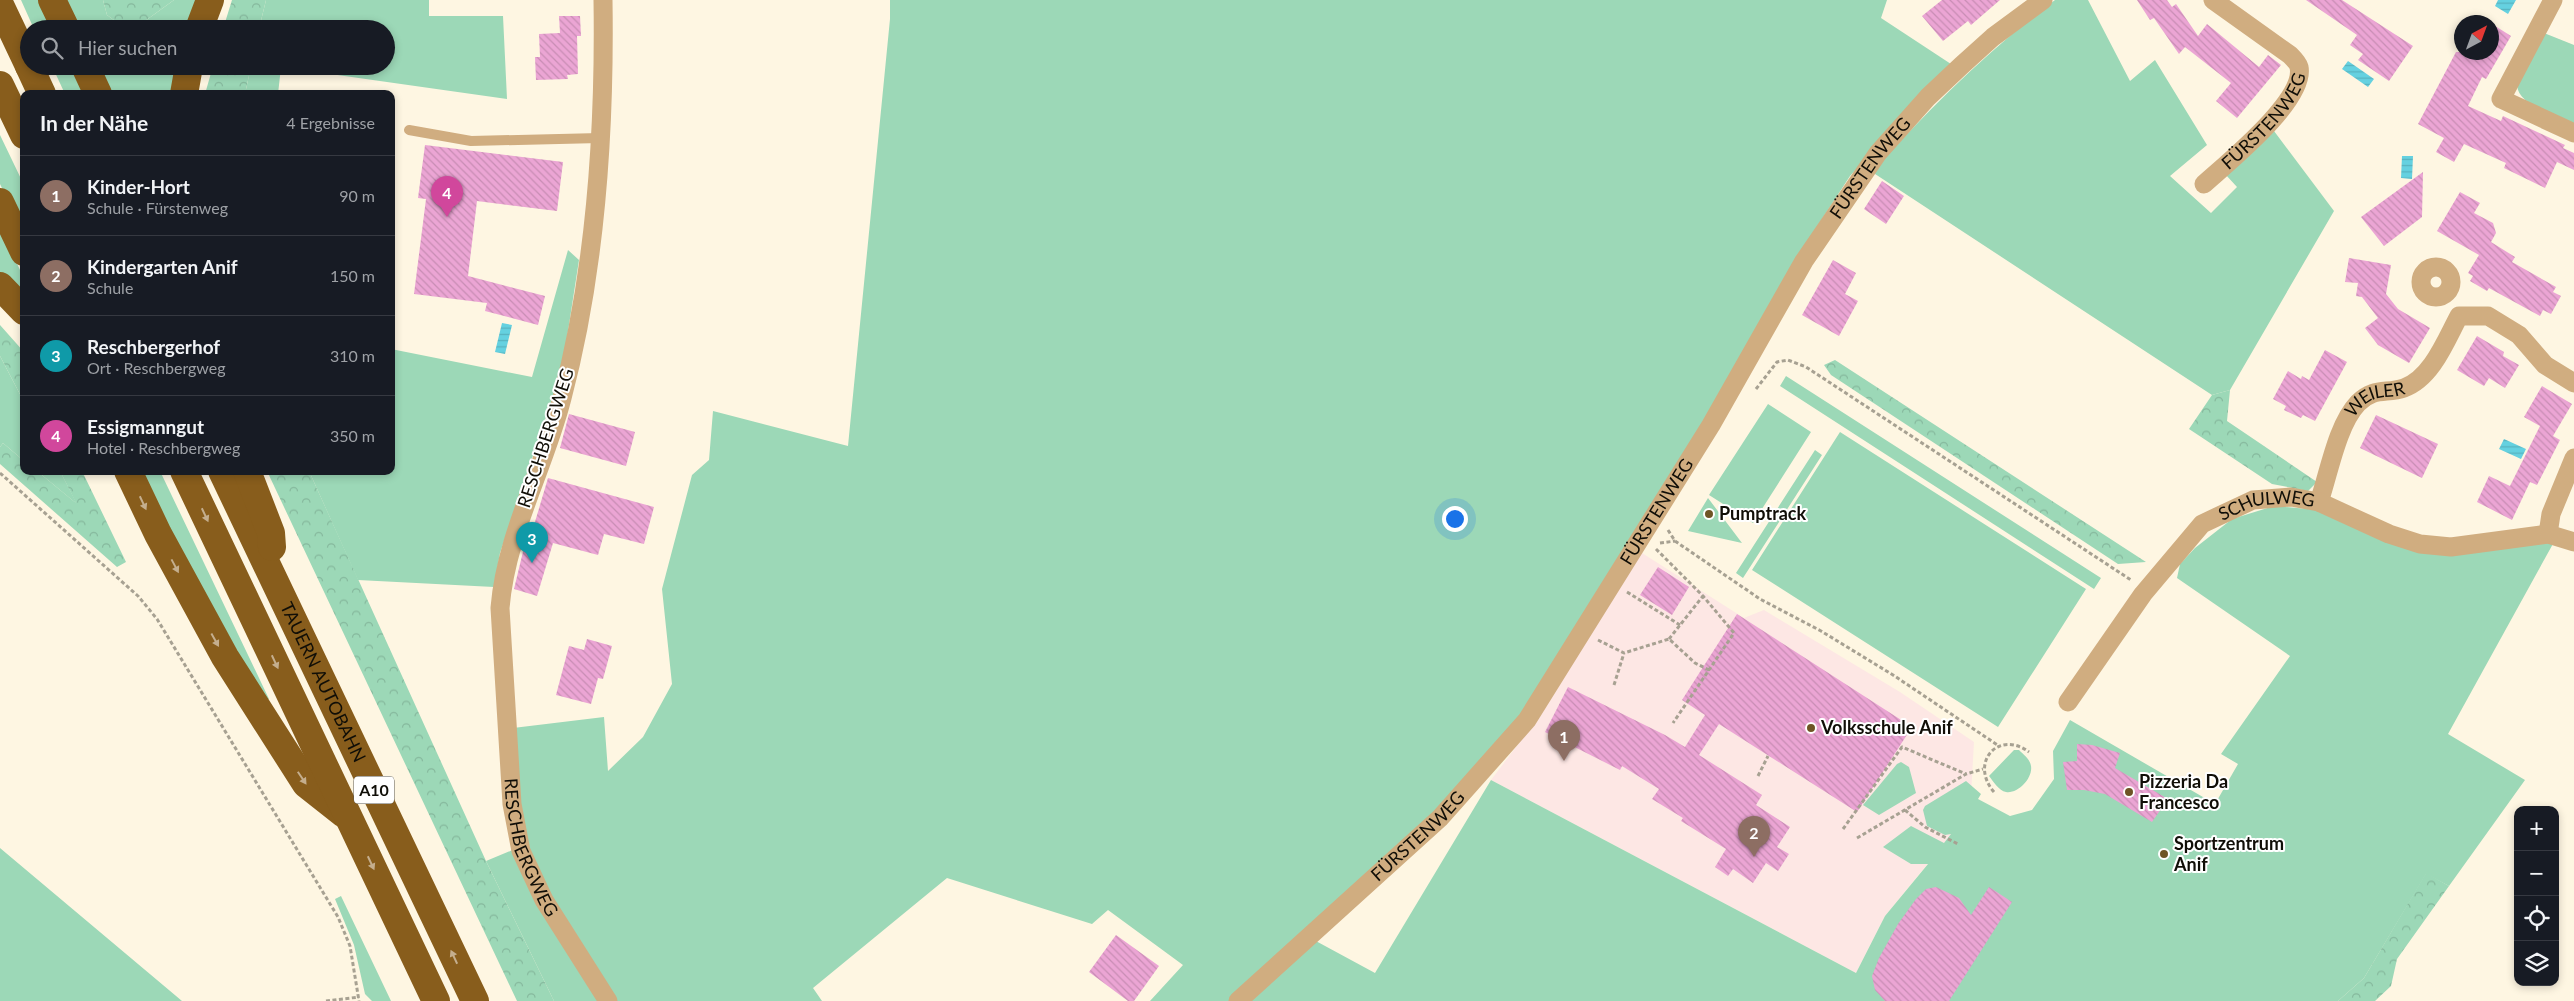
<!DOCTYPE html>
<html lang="de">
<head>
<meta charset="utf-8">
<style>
  body { margin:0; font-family:Lato,sans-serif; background:#20242c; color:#f1f3f6 }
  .controls { position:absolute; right:15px; bottom:15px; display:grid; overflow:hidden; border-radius:10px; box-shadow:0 2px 8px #0003 }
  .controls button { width:45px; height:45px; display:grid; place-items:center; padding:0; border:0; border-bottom:1px solid #363941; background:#171b24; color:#f1f3f6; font:25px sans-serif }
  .compass { position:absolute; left:2454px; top:15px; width:45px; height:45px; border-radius:50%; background:#171b24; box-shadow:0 2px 8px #0003; rotate:41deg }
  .you { position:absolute; left:1454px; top:518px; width:18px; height:18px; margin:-12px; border:4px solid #fff; border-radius:50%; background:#1a73e8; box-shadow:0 0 0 8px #1a73e833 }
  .badge { display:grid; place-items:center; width:32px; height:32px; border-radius:50%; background:#2563eb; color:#fff; font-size:16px; font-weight:700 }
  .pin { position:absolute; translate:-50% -41px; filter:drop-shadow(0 1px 2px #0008) }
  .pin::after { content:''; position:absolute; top:26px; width:18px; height:15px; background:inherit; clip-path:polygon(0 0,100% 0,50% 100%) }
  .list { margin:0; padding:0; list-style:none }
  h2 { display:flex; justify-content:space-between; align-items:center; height:65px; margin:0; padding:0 20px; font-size:21px }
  h2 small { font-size:16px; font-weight:400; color:#9ea1a6 }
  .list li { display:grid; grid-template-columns:32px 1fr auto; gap:15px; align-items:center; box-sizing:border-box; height:80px; padding:0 20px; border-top:1px solid #363941 }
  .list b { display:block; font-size:19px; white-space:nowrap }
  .list p { margin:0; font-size:16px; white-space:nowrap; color:#9ea1a6 }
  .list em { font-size:16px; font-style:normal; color:#9ea1a6 }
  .icon { flex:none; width:28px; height:28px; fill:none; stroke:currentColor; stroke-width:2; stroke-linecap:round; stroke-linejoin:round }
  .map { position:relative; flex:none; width:2574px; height:1001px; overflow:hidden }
  .search { position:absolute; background:#171b24; box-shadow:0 2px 8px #0003; left:20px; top:20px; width:375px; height:55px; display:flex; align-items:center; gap:12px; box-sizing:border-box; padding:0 18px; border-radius:28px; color:#9ea1a6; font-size:19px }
  .panel { position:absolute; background:#171b24; box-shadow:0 2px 8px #0003; left:20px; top:90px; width:375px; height:385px; border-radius:10px }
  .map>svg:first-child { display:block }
  .education { fill:#fde7e4 }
  .green { fill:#9cd8b7 }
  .forest { fill:url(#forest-crowns) }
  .water { fill:url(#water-rules) }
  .building { fill:url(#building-back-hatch) }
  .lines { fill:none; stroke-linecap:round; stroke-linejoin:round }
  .path { stroke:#a7a192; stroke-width:3; stroke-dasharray:4 2.5; stroke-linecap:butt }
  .lane { stroke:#d0ad80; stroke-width:10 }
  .street { stroke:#d0ad80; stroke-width:19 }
  .highway { stroke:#885d1c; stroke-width:28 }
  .oneway { fill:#c4ae8e }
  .poi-dot { fill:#6e5425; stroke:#fff; stroke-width:2 }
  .labels { text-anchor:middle; stroke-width:4; stroke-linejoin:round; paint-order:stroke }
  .shield { fill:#fff; stroke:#585651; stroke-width:1 }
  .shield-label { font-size:16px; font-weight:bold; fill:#100e07 }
  .street-label { font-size:18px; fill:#100e07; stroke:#fff }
  .poi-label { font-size:18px; font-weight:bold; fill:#100e07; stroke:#fff; text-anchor:start }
</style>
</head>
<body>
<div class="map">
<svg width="2574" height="1001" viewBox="0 0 2574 1001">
  <defs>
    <pattern id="forest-crowns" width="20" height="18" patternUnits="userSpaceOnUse" patternTransform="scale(1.25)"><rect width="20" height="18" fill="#9cd8b7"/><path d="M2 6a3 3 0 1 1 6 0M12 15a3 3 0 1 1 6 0" fill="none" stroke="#85b89c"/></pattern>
    <pattern id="water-rules" width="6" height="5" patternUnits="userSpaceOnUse" patternTransform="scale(1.25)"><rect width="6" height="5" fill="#65d1e0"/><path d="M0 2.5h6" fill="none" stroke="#57b2bf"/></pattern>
    <pattern id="building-back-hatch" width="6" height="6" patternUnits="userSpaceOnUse" patternTransform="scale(1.25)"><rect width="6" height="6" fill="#eba5d4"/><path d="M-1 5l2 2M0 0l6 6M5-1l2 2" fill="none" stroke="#c88db4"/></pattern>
  </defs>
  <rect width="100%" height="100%" fill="#fef6e2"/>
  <path class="education" d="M1642,553L1744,618L1764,610L1900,692L1974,742L1971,795L1952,834L1885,916L1856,973L1491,780L1519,743Z"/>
  <path class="green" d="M21,0H44L57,29H34Z
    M65,0H103L107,15L126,29H79Z
    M174,0H199L188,29H134Z
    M266,0H429V16H503L507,99L281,67L278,94H245L251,66H386V29H259Z
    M890,0H1887L1881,18L1954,66L1908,111L1850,176L1794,262L1661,497L1513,727L1465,783L1229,1001H1150L1183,965L1108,910L1092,924L947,878L813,988L822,1001H613L563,924L525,844L513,728L604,717L608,771L643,737L672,684L662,589L692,475L709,460L713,411L848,446L890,19Z
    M2055,0H2088L2130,81L2155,60L2207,145L2170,176L2211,213L2237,187L2226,175L2274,131L2334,211L2230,390L2212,395L1872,172C1929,109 1987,51 2055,0Z
    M2544,33L2574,45V124C2560,118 2511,103 2518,82C2524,65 2536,49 2544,33Z
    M52,66H75L88,94H65Z
    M98,66H179L173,94H111Z
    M0,135L24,185V234L0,184Z
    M0,229L24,278V294L0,272Z
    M568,250L579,260L562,370L500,553L494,587L358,580L309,471H391V349L532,377Z
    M0,356L24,402V461L3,443L0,447Z
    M1786,376L2101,578L2094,589L1780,386Z
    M1768,404L1811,432L1753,523L1709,495Z
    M1840,432L2086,589L1998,727L1752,570Z
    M1815,450L1822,455L1743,578L1736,573Z
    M37,471H60L77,504Z
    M137,471H160L269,699L265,701Z
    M1708,498L1742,543L1688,531Z
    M2274,506L2319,510L2409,549L2554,542L2448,734L2525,780L2449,886L2426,874L2364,978L2338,1001H1245L1314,940L1375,973L1491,780L1856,973L1885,916L1928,864H1911L1883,847L1911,826L1944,843L1951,834L1945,835L1927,826L1923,810L1925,806L1966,781L1981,794L1978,799L2010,816L2032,810L2054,779L2053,751L2070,720L2215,804L2238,764L2221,754L2290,656L2177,578L2180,564L2195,548L2232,519Z
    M2014,750H2019C2024,755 2030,759 2031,766C2033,778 2018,794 2006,792C1999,791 1993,781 1989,776Z
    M1901,762L1909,767L1916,793L1879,815L1863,805L1897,764Z
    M0,848L182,1001H0Z
    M515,849L604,1001H554L486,861Z
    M341,896L391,1001H372L365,994L354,945L335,899Z"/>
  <path class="forest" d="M103,0H174L134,29H126L107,15Z
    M232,0H266L259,29H223Z
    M213,66H251L245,94H205Z
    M0,325L24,352V402L0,356Z
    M1835,360L2146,562L2118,564L1831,375L1824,365Z
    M2230,390L2227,421L2317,482L2308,491L2272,484L2189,429L2212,395Z
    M3,443L24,461V471H37L76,503L60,471H82L126,562L117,567L0,464V447Z
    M267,471H309L486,861L554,1001H517Z
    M2426,873L2449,886L2397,959L2391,986L2375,1001H2338L2364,978Z"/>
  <path class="water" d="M2498,0H2516L2508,14L2495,6Z
    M2348,61L2374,79L2368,87L2342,69Z
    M2402,156H2413L2412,179L2401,178Z
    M502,323L512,325L505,354L495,352Z
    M2504,439L2526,449L2521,459L2499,449Z"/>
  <path class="building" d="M1942,0H2000L1971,25L1968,21L1943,41L1922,16Z
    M2137,0H2167L2172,7L2176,4L2198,36L2207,24L2259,67L2268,55L2281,65L2237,118L2216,101L2231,83L2185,47L2179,54L2154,18L2150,20Z
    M2306,0H2342L2413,46L2389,81L2358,60L2363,54L2350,45L2357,35Z
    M559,16H580L581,36H577L578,74L567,75L568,79L536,80L535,57H540L539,34L560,33Z
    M2492,24L2511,36L2486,79L2482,77L2468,106L2501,121L2503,116L2565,145L2563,148L2574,153V170L2557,162L2545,188L2504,168L2506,163L2464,144L2454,162L2436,152L2444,138L2418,124L2456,52H2492Z
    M425,145L563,162L557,211L477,201L468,276L545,296L538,325L485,311L487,303L414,294L426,199L418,198Z
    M2423,172L2422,217L2384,246L2361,217Z
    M1882,181L1904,196L1886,224L1864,209Z
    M2460,192L2480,203L2474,213L2493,223L2496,233L2491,242L2515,257L2512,262L2556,287L2553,292L2561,296L2551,314L2543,310L2540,316L2489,288L2487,291L2470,281L2473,276L2468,273L2479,255L2437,231Z
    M2349,258L2391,265L2386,294L2398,309L2430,328L2409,363L2378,345L2365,328L2378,318L2362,297L2356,296L2358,283L2345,282Z
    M1833,260L1856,273L1845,294L1858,301L1839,336L1802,315Z
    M2477,336L2504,352L2503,356L2519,365L2505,388L2489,378L2484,386L2457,370Z
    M2325,350L2347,362L2315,421L2303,415L2301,418L2284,410L2286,406L2273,399L2288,371L2301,379L2302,376L2309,380Z
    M2542,386L2572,404L2553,436L2560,440L2537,485L2530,482L2512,520L2477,502L2489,476L2510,486L2540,426L2524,417Z
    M569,414L635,432L626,466L560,448Z
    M2376,415L2438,444L2422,478L2360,448Z
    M548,478L654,507L644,544L604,534L598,555L553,543L537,596L514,589L528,531L532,532Z
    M1658,567L1689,587L1672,615L1640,595Z
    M1737,614L1912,727L1857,812L1719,724L1699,755L1762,795L1756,805L1790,827L1777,847L1789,854L1778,871L1766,863L1753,883L1733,869L1728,876L1715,867L1726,849L1681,821L1683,818L1652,799L1659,789L1622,766L1620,770L1545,732L1568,687L1665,735L1685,747L1705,715L1682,700Z
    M587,639L612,646L603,679L598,678L591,704L556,695L569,646L584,650Z
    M2077,744L2092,745L2120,753L2115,768L2168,799L2152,822L2105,794L2084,790H2067L2063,762L2077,761Z
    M1936,887L1959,898L1971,915L1989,887L2012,902L1949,1001H1885L1875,990L1872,976L1879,958L1898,924L1916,899L1926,889Z
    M1116,935L1159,966L1134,1001H1128L1089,972Z"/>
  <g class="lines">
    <path class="path" d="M1756,389L1777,362L1788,360L1806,367L2131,580
      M0,473L138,596L157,619L338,917L350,946L359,1001
      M1668,530L1675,541L1760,599L1821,631L1893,675L1999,746
      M1660,543L1675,541
      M1656,549L1703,596L1734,633L1673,723
      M1627,592L1680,625
      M1669,639L1703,596
      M1598,640L1624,653L1669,639L1695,663L1709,670
      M1614,685L1624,653
      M1758,776L1768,756
      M1994,792C1969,763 1998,729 2029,752
      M1905,810L1925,827L1958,844
      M1843,829L1902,747L1966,774
      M1857,838L1966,774L1983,769
      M326,1001L359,997"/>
    <path class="lane" d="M409,130L471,141L600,138"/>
    <g class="street">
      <path id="s1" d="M603,0C605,133 596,270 562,398C544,469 506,534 500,608L512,804L521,851L544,900L608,1001"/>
      <path d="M2553,0L2501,99L2574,133"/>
      <path id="s2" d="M2204,184C2227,163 2306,100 2299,67C2298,63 2293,58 2290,55L2213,0"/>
      <circle cx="2436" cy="282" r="15"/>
      <path id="s3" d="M2319,502C2329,473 2337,425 2358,403C2374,387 2386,394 2404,388C2432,378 2446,340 2459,316H2488L2519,335L2545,365L2574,383"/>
      <path d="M2548,534L2551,514L2574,458"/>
      <path id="s4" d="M2068,702L2143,594L2202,524L2253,500L2291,497L2319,502L2389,534L2420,544L2451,547L2548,534L2574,542"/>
      <path id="s5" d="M1238,1001L1440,818L1527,720L1711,425L1804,261L1878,153L1928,97L1962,65L1993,37L2043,0"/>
    </g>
    <g class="highway">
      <path d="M52,0L66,29"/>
      <path d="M0,5L29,66"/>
      <path d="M199,29L210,0"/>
      <path d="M29,66L42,94"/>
      <path d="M85,66L98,94"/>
      <path d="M0,85L24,135"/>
      <path d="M184,94L189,66"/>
      <path d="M0,202L24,252"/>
      <path d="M0,286L24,311"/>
      <path d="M128,471L158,534L225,657L306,784L344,814"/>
      <path d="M184,471L436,1001"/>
      <path id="s6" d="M222,471L475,1001"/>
      <path d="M247,471L271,533L272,547"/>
    </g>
  </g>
  <defs><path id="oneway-solid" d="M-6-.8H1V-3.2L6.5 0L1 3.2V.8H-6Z" transform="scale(1.25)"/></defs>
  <g class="oneway">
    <use href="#oneway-solid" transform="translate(143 503) rotate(65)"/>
    <use href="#oneway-solid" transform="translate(205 515) rotate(65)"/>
    <use href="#oneway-solid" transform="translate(175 566) rotate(62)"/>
    <use href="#oneway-solid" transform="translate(215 640) rotate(61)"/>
    <use href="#oneway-solid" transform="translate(275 662) rotate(65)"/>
    <use href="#oneway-solid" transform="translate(302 778) rotate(56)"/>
    <use href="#oneway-solid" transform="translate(371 863) rotate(65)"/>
    <use href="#oneway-solid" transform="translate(454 957) rotate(-115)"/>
  </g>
  <g class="poi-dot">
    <circle cx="1709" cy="514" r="5"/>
    <circle cx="1811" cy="728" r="5"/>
    <circle cx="2129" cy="792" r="5"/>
    <circle cx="2164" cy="854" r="5"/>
  </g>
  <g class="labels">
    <rect class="shield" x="354" y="776.5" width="40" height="27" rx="4"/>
    <g class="shield-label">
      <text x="374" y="796">A10</text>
    </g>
    <g class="street-label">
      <text dy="6" stroke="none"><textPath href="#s2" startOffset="88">FÜRSTENWEG</textPath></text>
      <text dy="6" stroke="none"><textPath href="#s5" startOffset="1054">FÜRSTENWEG</textPath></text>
      <text dy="6" stroke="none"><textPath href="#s3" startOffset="125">WEILER</textPath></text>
      <text transform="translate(546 438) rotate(-72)" y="6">RESCHBERGWEG</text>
      <text dy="6" stroke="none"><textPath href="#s5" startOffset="649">FÜRSTENWEG</textPath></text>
      <text dy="6" stroke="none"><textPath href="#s4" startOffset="292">SCHULWEG</textPath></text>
      <text dy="6" stroke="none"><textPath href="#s6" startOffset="234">TAUERN AUTOBAHN</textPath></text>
      <text dy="6" stroke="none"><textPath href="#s5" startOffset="244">FÜRSTENWEG</textPath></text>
      <text dy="6" stroke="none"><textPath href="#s1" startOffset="864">RESCHBERGWEG</textPath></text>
    </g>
    <g class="poi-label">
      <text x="1719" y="520">Pumptrack</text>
      <text x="1821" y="734">Volksschule Anif</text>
      <text x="2139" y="788">Pizzeria Da<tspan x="2139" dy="21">Francesco</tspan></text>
      <text x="2174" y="850">Sportzentrum<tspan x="2174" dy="21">Anif</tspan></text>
    </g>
  </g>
</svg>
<div class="controls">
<button>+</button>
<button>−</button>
<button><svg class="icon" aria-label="locate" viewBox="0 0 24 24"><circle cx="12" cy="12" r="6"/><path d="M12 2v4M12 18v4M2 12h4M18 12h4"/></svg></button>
<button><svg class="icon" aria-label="layers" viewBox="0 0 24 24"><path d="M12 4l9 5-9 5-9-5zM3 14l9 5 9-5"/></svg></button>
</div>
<svg class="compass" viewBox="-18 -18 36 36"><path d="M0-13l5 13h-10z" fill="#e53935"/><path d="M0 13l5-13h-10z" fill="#9ea1a6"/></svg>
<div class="you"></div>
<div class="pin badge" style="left:1564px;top:761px;background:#8d6e63">1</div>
<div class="pin badge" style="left:1754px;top:857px;background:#8d6e63">2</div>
<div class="pin badge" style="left:532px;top:563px;background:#0f9aa8">3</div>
<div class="pin badge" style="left:447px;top:217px;background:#d1479c">4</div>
<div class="search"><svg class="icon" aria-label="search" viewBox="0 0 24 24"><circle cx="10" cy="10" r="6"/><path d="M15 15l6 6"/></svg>Hier suchen</div>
<section class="panel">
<h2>In der Nähe<small>4 Ergebnisse</small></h2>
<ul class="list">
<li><span class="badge" style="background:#8d6e63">1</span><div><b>Kinder-Hort</b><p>Schule · Fürstenweg</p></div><em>90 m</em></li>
<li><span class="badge" style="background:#8d6e63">2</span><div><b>Kindergarten Anif</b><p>Schule</p></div><em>150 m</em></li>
<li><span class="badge" style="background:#0f9aa8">3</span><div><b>Reschbergerhof</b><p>Ort · Reschbergweg</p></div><em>310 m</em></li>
<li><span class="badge" style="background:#d1479c">4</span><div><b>Essigmanngut</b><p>Hotel · Reschbergweg</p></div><em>350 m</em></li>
</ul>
</section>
</div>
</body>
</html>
